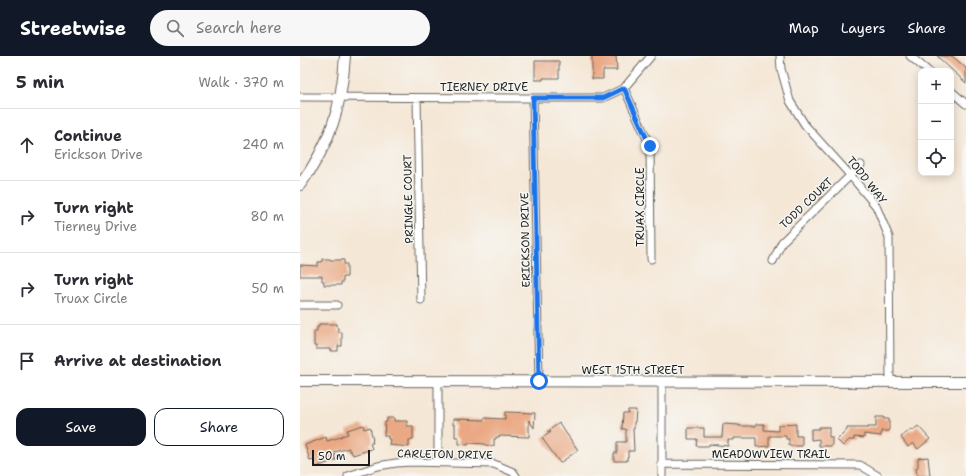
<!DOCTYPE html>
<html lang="en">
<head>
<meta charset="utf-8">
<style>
  body { margin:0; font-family:"Shantell Sans",sans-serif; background:#f7f7f7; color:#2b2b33 }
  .controls { position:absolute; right:12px; top:12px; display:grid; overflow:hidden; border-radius:8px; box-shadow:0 2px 10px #0003 }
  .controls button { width:36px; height:36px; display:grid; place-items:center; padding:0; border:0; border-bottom:1px solid #e1e1e2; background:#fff; color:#2b2b33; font:20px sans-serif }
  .scale { position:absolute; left:12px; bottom:10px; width:58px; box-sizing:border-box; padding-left:4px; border:2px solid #1c1c1c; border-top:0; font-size:11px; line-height:14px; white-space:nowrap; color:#1c1c1c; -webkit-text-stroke:3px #f6f6f2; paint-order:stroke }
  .stop { position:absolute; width:12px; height:12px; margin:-9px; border:3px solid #1a73e8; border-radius:50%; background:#fff }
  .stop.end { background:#1a73e8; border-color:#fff; box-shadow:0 1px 4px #0008 }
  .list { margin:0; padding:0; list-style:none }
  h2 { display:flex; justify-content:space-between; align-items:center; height:52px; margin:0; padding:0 16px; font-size:17px }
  h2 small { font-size:13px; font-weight:400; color:#7c7c81 }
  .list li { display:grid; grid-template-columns:26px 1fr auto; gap:12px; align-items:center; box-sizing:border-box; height:72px; padding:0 16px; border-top:1px solid #e1e1e2 }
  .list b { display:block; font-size:15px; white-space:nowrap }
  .list p { margin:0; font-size:13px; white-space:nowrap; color:#7c7c81 }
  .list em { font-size:13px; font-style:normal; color:#7c7c81 }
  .actions { display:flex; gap:8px; padding:12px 16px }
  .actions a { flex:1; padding:9px 0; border:1px solid #111827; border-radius:12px; text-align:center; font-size:14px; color:#111827 }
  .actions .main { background:#111827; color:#fff }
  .icon { flex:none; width:22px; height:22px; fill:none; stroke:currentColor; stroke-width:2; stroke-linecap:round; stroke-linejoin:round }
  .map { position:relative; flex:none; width:666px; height:420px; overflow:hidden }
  header { display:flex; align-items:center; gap:24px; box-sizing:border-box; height:56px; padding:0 20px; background:#111827; color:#fff }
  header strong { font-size:19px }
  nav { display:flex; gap:22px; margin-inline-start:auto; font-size:14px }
  .search { width:280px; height:36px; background:#f7f7f7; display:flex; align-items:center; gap:10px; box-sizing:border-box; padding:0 14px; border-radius:22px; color:#7c7c81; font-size:15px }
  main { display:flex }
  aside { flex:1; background:#fff }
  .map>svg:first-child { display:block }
  .building { fill:#eaa984 }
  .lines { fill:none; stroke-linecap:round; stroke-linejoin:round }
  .street-casing { stroke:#68635d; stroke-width:9 }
  .secondary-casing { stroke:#68635d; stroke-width:12 }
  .street { stroke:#fff; stroke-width:7 }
  .secondary { stroke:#fff; stroke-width:10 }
  .route { stroke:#1a73e8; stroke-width:5 }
  .labels { text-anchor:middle; stroke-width:3; stroke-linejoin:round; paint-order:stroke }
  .street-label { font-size:11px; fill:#1c1c1c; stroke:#f6f6f2 }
</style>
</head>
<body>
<header>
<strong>Streetwise</strong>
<div class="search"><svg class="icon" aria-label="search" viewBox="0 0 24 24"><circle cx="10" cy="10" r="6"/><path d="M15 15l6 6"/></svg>Search here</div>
<nav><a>Map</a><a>Layers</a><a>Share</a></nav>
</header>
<main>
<aside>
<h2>5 min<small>Walk · 370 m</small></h2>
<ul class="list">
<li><svg class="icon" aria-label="ahead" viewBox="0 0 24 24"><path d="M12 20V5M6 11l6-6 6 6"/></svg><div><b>Continue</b><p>Erickson Drive</p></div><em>240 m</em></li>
<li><svg class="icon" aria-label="right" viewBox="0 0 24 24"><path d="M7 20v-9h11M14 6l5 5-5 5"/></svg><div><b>Turn right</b><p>Tierney Drive</p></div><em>80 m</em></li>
<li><svg class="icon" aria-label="right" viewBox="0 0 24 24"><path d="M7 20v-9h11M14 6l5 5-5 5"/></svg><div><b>Turn right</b><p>Truax Circle</p></div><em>50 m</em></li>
<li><svg class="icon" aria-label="arrive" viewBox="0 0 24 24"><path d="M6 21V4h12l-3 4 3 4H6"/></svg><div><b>Arrive at destination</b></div></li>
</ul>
<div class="actions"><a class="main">Save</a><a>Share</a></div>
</aside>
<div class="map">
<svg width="666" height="420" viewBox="0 0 666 420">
  <rect width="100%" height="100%" fill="#f6f6f2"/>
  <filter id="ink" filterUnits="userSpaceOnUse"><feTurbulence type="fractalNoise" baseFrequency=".025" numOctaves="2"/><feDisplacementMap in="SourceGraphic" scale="8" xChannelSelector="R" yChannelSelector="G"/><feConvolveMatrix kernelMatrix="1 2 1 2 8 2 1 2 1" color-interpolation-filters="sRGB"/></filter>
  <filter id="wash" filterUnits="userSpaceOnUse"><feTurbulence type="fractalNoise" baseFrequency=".012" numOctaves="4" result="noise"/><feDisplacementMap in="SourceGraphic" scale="16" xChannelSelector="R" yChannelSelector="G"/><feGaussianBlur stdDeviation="0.9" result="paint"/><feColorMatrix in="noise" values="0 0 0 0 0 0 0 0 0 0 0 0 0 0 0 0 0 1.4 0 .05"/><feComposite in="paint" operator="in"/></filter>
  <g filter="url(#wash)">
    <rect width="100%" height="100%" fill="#f5e7d6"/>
    <g id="blocks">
      <path class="building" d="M292,0H316L317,14H303V23H292Z
        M637,0H652L666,12V27Z
        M235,5H259V22H243V24H235Z
        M22,203H30V204H44V208H47V221H43V226H41V229H24V225H22V220H0V209L18,210V206H22Z
        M19,268H37V271L38,272V276H42V290H38V295H31V293H16V290H14V275H17V271H19Z
        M328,354H336L335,366H334V373H333L334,395H328V401H327V405H314V397H317V386H326V373H322L323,357H328Z
        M205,356L235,357L234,372L229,364V381L200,380L199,381H196V383H194V390L185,389V388L168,387V389L159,388V383L158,382V381H155V369H153V363L184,364V362L205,363Z
        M576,361H584V363H589V375H581V380L564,378V382L554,381V384H549L543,390L537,384L547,374V372H568V371H576Z
        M87,362H94V365H107V370H113V383L109,384V391L89,389L90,383H88V380H84L85,366H87Z
        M259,367L278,394L260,407L242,382L251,376H247Z
        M423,368L439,369V370H456V368H464V374L478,375V369L496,368V380H502V390H489V383H486V380H469V390L456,391V382H434V384H428V390L409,388V390H396L397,383H388V372H404V381H422Z
        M63,369L64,373L70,371L73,384H72L73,387H70L72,393L53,399L51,395H49V392L35,396L36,399H34L36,404L16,411L14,404L10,405L5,389L26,381L27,385L41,381V380L48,378L47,374Z
        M618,370L630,383L618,393L613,387L608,391L601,381L611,373L612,375Z
        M519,371H529V381H532V390H519V383L511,384V373H519Z
        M628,401L630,420H617L616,412L618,411V402Z"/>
    </g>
  </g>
  <g filter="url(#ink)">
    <use href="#blocks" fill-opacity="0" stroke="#68635d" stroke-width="1"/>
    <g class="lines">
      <defs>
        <path id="street" d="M480,0L481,13L490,45L505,69L550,119L576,150L589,181L590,326
          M610,0L628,15
          M324,32L350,90L351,203
          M651,35L666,48
          M0,41L228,42H303L324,32L351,0
          M117,42L121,244
          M233,42L239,325
          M473,205L482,186L561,109
          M0,249H37
          M362,326V420
          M138,406V325
          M361,408L560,409L578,420
          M48,420L78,410L96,407L111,406L194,408L213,416L216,420"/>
        <path id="secondary" d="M0,129C30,89 42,50 45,0
          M0,325L666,326"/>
      </defs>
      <use href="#street" class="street-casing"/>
      <use href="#secondary" class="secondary-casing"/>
      <use href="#street" class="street"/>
      <use href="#secondary" class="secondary"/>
    </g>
  </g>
  <g class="lines" filter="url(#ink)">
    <path class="route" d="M239,325L233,42H303L324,32L350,90"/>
  </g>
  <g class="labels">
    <g class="street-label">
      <text x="184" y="35">TIERNEY DRIVE</text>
      <text transform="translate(567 124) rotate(52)" y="4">TODD WAY</text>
      <text transform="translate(108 143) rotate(-91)" y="4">PRINGLE COURT</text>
      <text transform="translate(506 147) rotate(-44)" y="4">TODD COURT</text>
      <text transform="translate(340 151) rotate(-90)" y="4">TRUAX CIRCLE</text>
      <text transform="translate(225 184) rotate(-91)" y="4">ERICKSON DRIVE</text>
      <text x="333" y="318">WEST 15TH STREET</text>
      <text transform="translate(145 398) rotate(1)" y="4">CARLETON DRIVE</text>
      <text x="471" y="402">MEADOWVIEW TRAIL</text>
    </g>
  </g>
</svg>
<div class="controls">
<button>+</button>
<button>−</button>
<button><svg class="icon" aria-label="locate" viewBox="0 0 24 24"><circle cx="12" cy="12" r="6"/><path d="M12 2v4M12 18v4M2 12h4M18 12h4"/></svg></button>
</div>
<div class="scale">50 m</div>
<div class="stop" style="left:239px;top:325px"></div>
<div class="stop end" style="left:350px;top:90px"></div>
</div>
</main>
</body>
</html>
